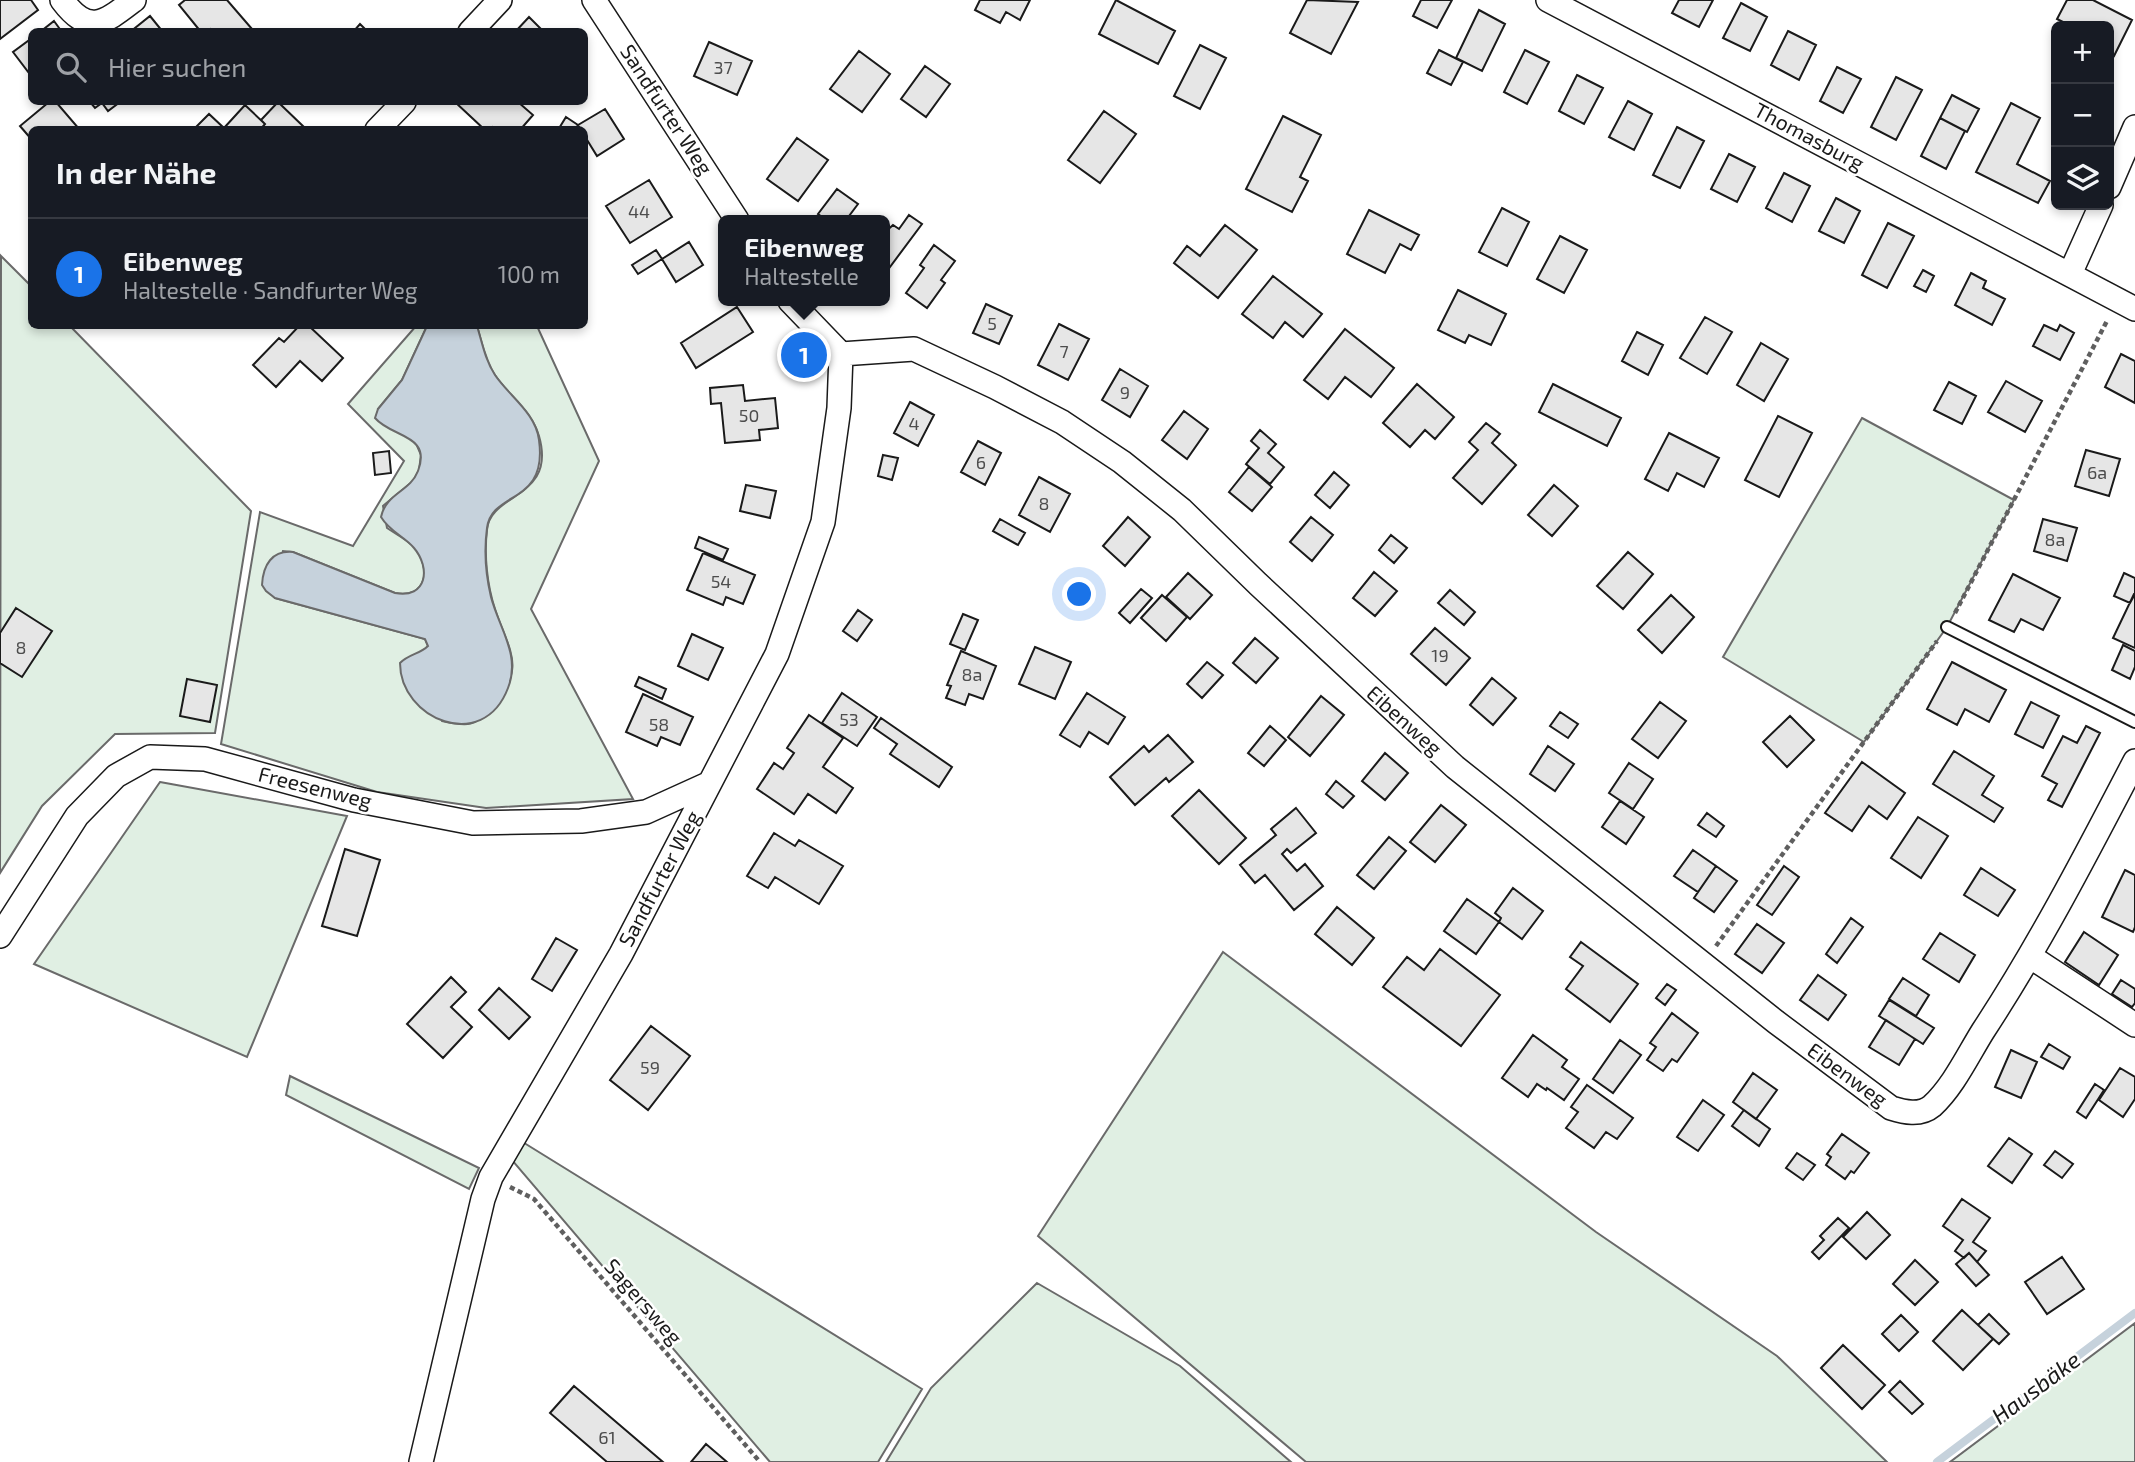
<!DOCTYPE html>
<html lang="de">
<head>
<meta charset="utf-8">
<style>
  body { margin:0; font-family:"Exo 2",sans-serif; background:#242831; color:#f1f3f6 }
  .controls { position:absolute; right:21px; top:21px; display:grid; overflow:hidden; border-radius:10px; box-shadow:0 4px 10px #0003 }
  .controls button { width:63px; height:63px; display:grid; place-items:center; padding:0; border:0; border-bottom:2px solid #363941; background:#171b24; color:#f1f3f6; font:35px sans-serif }
  .you { position:absolute; left:1080px; top:595px; width:24px; height:24px; margin:-18px; border:5px solid #fff; border-radius:50%; background:#1a73e8; box-shadow:0 0 0 10px #1a73e833 }
  .badge { display:grid; place-items:center; width:46px; height:46px; border-radius:50%; background:#1a73e8; color:#fff; font-size:23px; font-weight:700 }
  .pin { position:absolute; translate:-50% -50%; border:4px solid #fff; box-shadow:0 2px 7px #0006 }
  .popup { position:absolute; left:718px; top:215px; width:172px; height:91px; box-sizing:border-box; display:grid; place-content:center; border-radius:10px; background:#171b24; filter:drop-shadow(0 2px 5px #0005); font-size:23px; white-space:nowrap; color:#9ea1a6 }
  .popup b { font-size:26px; color:#f1f3f6 }
  .popup::after { content:''; position:absolute; left:50%; top:100%; margin-left:-14px; border:14px solid transparent; border-top-color:#171b24 }
  .list { margin:0; padding:0; list-style:none }
  h2 { display:flex; justify-content:space-between; align-items:center; height:91px; margin:0; padding:0 28px; font-size:30px }
  h2 small { font-size:23px; font-weight:400; color:#9ea1a6 }
  .list li { display:grid; grid-template-columns:46px 1fr auto; gap:21px; align-items:center; box-sizing:border-box; height:112px; padding:0 28px; border-top:2px solid #363941 }
  .list b { display:block; font-size:26px; white-space:nowrap }
  .list p { margin:0; font-size:23px; white-space:nowrap; color:#9ea1a6 }
  .list em { font-size:23px; font-style:normal; color:#9ea1a6 }
  .icon { flex:none; width:38px; height:38px; fill:none; stroke:currentColor; stroke-width:2; stroke-linecap:round; stroke-linejoin:round }
  .map { position:relative; flex:none; width:2135px; height:1462px; overflow:hidden }
  .search { position:absolute; background:#171b24; box-shadow:0 4px 10px #0003; left:28px; top:28px; width:560px; height:77px; display:flex; align-items:center; gap:18px; box-sizing:border-box; padding:0 24px; border-radius:10px; color:#9ea1a6; font-size:26px }
  .panel { position:absolute; background:#171b24; box-shadow:0 4px 10px #0003; left:28px; top:126px; width:560px; height:203px; border-radius:10px }
  .map>svg:first-child { display:block }
  .green { fill:#e0efe3; stroke:#6a6a6a; stroke-width:2 }
  .water { fill:#c6d2dc; stroke:#6a6a6a; stroke-width:2 }
  .lines { fill:none; stroke-linecap:round; stroke-linejoin:round }
  .stream { stroke:#c6d2dc; stroke-width:8 }
  .building { fill:#e6e6e6; stroke:#1a1a1a; stroke-width:2 }
  .lane-casing { stroke:#1a1a1a; stroke-width:14 }
  .street-casing { stroke:#1a1a1a; stroke-width:26 }
  .path { stroke:#5f5f5f; stroke-width:4.5; stroke-dasharray:5 3.5; stroke-linecap:butt }
  .lane { stroke:#fff; stroke-width:10 }
  .street { stroke:#fff; stroke-width:23 }
  .labels { text-anchor:middle; stroke-width:5; stroke-linejoin:round; paint-order:stroke }
  .number-label { font-size:18px; fill:#4d4d4d }
  .street-label { font-size:21px; fill:#1a1a1a; stroke:#fff }
  .water-label { font-size:23px; font-style:italic; fill:#1a1a1a; stroke:#fff }
</style>
</head>
<body>
<div class="map">
<svg width="2135" height="1462" viewBox="0 0 2135 1462">
  <rect width="100%" height="100%" fill="#fff"/>
  <path class="green" d="M1,256L31,286L32,326H70L251,511L215,733L115,734L42,806L0,873Z
    M416,326H427L402,380L378,409L402,434L415,441L421,455L419,470L413,481L383,506L387,528C396,534 408,540 415,548C431,569 427,599 395,593L293,552L283,551L275,598L425,639L428,646L423,651L442,721C468,727 475,727 493,706C527,666 509,652 495,609C487,585 484,555 487,530C490,492 557,499 539,436C532,411 509,396 495,375C485,361 482,342 477,326H537L599,461L531,609L633,799L486,808L377,792L221,744L260,512L353,546L404,461L348,404Z
    M1862,418L2014,500L1947,627L1864,742L1723,657Z
    M160,782L347,816L247,1057L34,964Z
    M1223,952L1596,1232L1777,1356L1887,1462H1306L1038,1236Z
    M290,1076L479,1168L469,1189L286,1095Z
    M521,1141L922,1389L878,1462H770L511,1159Z
    M1037,1283L1180,1366L1291,1462H886L931,1388Z
    M2135,1323V1462H1950Z"/>
  <path class="water" d="M427,326H477C482,342 485,360 495,375C509,396 536,413 539,440C548,505 492,490 487,528C484,550 486,576 491,597C499,628 521,655 508,688C483,754 400,719 400,663C409,654 420,654 428,646L425,639L275,598L266,591L262,585C263,565 272,550 293,552L395,593C427,599 431,568 414,548C404,536 390,532 381,517C386,493 410,492 418,471C432,434 392,438 375,418L378,409L402,380Z"/>
  <g class="lines">
    <path class="stream" d="M1937,1462L2135,1313"/>
  </g>
  <path class="building" d="M0,0H31L38,10L0,39Z
    M185,0H227L252,29L249,32H213L210,29L201,32L179,5Z
    M980,0H1030L1020,20L1006,12L1000,23L975,10Z
    M1116,0L1175,31L1158,64L1099,34Z
    M1307,0L1358,2L1331,54L1290,33Z
    M1421,0H1452L1437,28L1413,16Z
    M1679,0H1713L1699,27L1672,13Z
    M2067,0H2093L2132,20L2114,56L2109,53V26H2071L2057,19Z
    M1741,3L1767,17L1750,51L1723,38Z
    M1479,10L1505,24L1482,71L1456,58Z
    M150,16L163,32H130Z
    M529,17L544,32H515Z
    M54,21L62,32H40Z
    M360,24L368,32H353Z
    M1788,31L1816,45L1799,80L1771,65Z
    M32,38V77L13,52Z
    M709,42L752,61L737,95L694,76Z
    M1200,45L1226,58L1200,109L1174,96Z
    M1439,50L1463,62L1451,85L1427,73Z
    M1525,50L1549,62L1527,104L1504,92Z
    M859,51L890,74L862,112L830,89Z
    M925,66L950,84L926,117L901,99Z
    M1837,67L1861,79L1843,113L1820,101Z
    M1577,75L1603,88L1584,124L1559,111Z
    M1896,77L1922,90L1896,140L1871,127Z
    M1952,95L1979,109L1967,132L1940,118Z
    M1628,101L1652,114L1634,150L1609,137Z
    M49,102H56L80,130H32V140L20,126Z
    M90,102H120L108,111L102,103L95,108Z
    M278,102L306,129V130H260L265,124L261,120Z
    M455,102H518L533,115L520,130H495L492,127L485,130Z
    M2011,103L2040,118L2017,164L2050,181L2038,203L1976,172Z
    M245,105L265,124L260,130L194,129L209,114L224,128Z
    M605,109L624,139L597,156L584,135V130H581L578,125Z
    M1104,111L1136,134L1100,183L1068,160Z
    M1283,116L1321,135L1300,177L1308,181L1292,212L1246,189Z
    M566,117L578,125L575,130H558Z
    M1940,118L1965,131L1946,169L1921,156Z
    M1677,127L1704,141L1680,188L1653,175Z
    M797,138L828,160L798,201L767,179Z
    M1729,154L1755,167L1737,202L1711,189Z
    M1784,173L1810,186L1792,222L1766,208Z
    M649,180L672,217L630,243L606,206Z
    M837,189L858,204L846,220H826L818,214Z
    M1836,198L1860,211L1844,243L1819,231Z
    M1502,208L1529,222L1507,266L1479,252Z
    M1369,210L1419,235L1411,250L1400,244L1385,273L1347,254Z
    M909,215L922,224L884,275V233L893,225L899,229Z
    M1888,223L1914,236L1887,288L1862,275Z
    M1225,225L1257,250L1218,298L1174,263L1187,246L1200,256Z
    M1560,236L1587,250L1564,293L1537,279Z
    M689,242L703,265L676,282L662,259Z
    M934,245L955,261L941,280L945,283L927,308L906,293L924,268L920,265Z
    M656,250L662,259L638,274L632,265Z
    M1923,270L1934,276L1926,292L1914,286Z
    M1971,273L1986,281L1983,288L2005,299L1992,325L1955,305Z
    M1273,276L1322,314L1303,337L1285,322L1273,338L1242,314Z
    M1458,290L1506,314L1491,345L1469,335L1465,343L1438,330Z
    M986,304L1012,316L999,344L973,333Z
    M737,307L753,332L696,368L681,343Z
    M1705,317L1732,332L1707,374L1680,358Z
    M1059,324L1089,339L1068,380L1038,365Z
    M2044,325L2057,331L2060,325L2074,333L2060,360L2033,346Z
    M299,326H309L343,358L322,381L300,361L276,387L253,365L279,338L284,342Z
    M1345,329L1394,368L1371,397L1345,377L1328,399L1304,380Z
    M1637,332L1663,345L1648,375L1622,361Z
    M1761,343L1788,359L1764,401L1737,385Z
    M2121,354L2135,361V403L2105,387Z
    M1120,369L1148,386L1130,417L1102,400Z
    M2006,381L2042,401L2025,432L1988,412Z
    M1949,382L1976,396L1962,424L1934,410Z
    M1417,384L1454,417L1435,439L1425,430L1410,447L1383,423Z
    M1553,384L1621,418L1607,446L1539,412Z
    M743,385L745,401L775,398L778,428L759,430L760,440L725,443L721,403L711,404L710,388Z
    M910,402L934,415L918,446L894,433Z
    M1184,411L1208,429L1187,459L1162,440Z
    M1778,416L1812,433L1779,497L1745,480Z
    M1486,423L1500,434L1492,443L1516,465L1482,504L1453,478L1478,450L1469,442Z
    M1260,430L1276,444L1268,453L1284,467L1270,484L1246,464L1259,448L1251,441Z
    M1669,433L1719,458L1704,487L1677,473L1668,491L1645,479Z
    M978,441L1001,453L985,485L961,472Z
    M2086,450L2120,459L2109,496L2075,486Z
    M389,451L391,473L375,475L373,453Z
    M883,455L898,458L892,480L878,476Z
    M1249,467L1272,487L1252,511L1229,492Z
    M1334,472L1349,485L1330,508L1315,495Z
    M1039,477L1070,494L1050,532L1019,515Z
    M746,485L776,491L770,518L740,511Z
    M1554,485L1578,506L1552,536L1528,515Z
    M1128,517L1150,537L1125,566L1103,546Z
    M1311,517L1333,535L1312,561L1290,542Z
    M1000,519L1025,533L1018,545L993,531Z
    M2043,519L2077,528L2067,561L2034,551Z
    M1391,535L1407,548L1394,563L1379,550Z
    M699,537L728,549L723,560L695,548Z
    M1628,552L1653,574L1623,609L1597,586Z
    M703,553L755,575L743,604L726,597L723,605L687,590Z
    M1374,572L1397,591L1375,616L1353,598Z
    M1188,573L1212,595L1190,619L1166,597Z
    M2124,573L2135,578V594L2130,603L2114,596Z
    M2013,574L2060,598L2043,630L2021,619L2014,632L1989,620Z
    M1141,589L1152,598L1130,623L1119,613Z
    M1450,590L1475,612L1464,625L1438,603Z
    M2134,594H2135V648L2113,638Z
    M1162,595L1187,617L1166,641L1141,618Z
    M1671,595L1694,617L1662,653L1638,630Z
    M16,608L52,631L22,677L0,663V633Z
    M858,610L872,620L857,641L843,631Z
    M963,614L978,620L965,650L950,644Z
    M1435,628L1470,658L1446,685L1411,654Z
    M692,634L723,648L708,680L678,666Z
    M1255,638L1278,658L1256,683L1233,663Z
    M2123,645L2135,651V667L2130,679L2112,670Z
    M1035,647L1071,662L1055,699L1019,684Z
    M961,651L996,666L983,699L969,694L965,705L946,698L951,686L947,685Z
    M1207,662L1223,675L1202,698L1187,684Z
    M1952,662L2006,690L1989,722L1965,709L1957,725L1927,709Z
    M639,677L666,689L662,699L635,686Z
    M1492,678L1516,698L1493,725L1470,705Z
    M187,679L217,685L210,722L180,716Z
    M842,693L877,717L857,746L822,723Z
    M1087,693L1125,717L1108,744L1089,732L1080,747L1060,735Z
    M643,694L693,717L680,745L661,737L657,746L626,732Z
    M1321,696L1344,715L1310,756L1288,737Z
    M1660,702L1686,721L1658,758L1632,739Z
    M2031,702L2059,716L2043,748L2015,734Z
    M1560,712L1578,724L1568,738L1550,726Z
    M809,715L843,738L823,767L853,788L836,813L808,794L794,814L757,789L774,763L783,769L794,753L787,748Z
    M1790,716L1814,740L1787,767L1763,742Z
    M881,718L952,767L939,787L890,754L897,744L874,728Z
    M1270,726L1286,740L1264,766L1248,753Z
    M2086,726L2100,733L2062,807L2048,800L2057,784L2042,776L2063,736L2077,743Z
    M1168,735L1193,762L1169,782L1166,778L1135,805L1110,777L1144,746L1149,752Z
    M1548,746L1574,764L1555,791L1530,774Z
    M1954,751L1994,776L1982,795L2003,808L1994,822L1933,784Z
    M1385,753L1408,773L1385,800L1362,781Z
    M1862,762L1905,793L1887,819L1869,806L1852,831L1825,813Z
    M1629,763L1653,779L1633,809L1609,793Z
    M1336,781L1354,796L1343,808L1326,794Z
    M1199,790L1246,838L1219,864L1172,816Z
    M1620,801L1644,817L1626,844L1602,827Z
    M1441,805L1466,825L1435,862L1410,842Z
    M1296,808L1316,833L1291,853L1287,849L1282,854L1297,871L1305,864L1323,886L1294,910L1265,875L1255,883L1240,865L1276,835L1271,829Z
    M1707,813L1724,826L1716,837L1698,825Z
    M1918,817L1948,836L1921,878L1891,858Z
    M774,833L795,846L799,840L843,866L819,904L775,877L768,888L747,876Z
    M1389,837L1406,851L1374,889L1357,875Z
    M345,849L380,860L357,936L322,926Z
    M1693,850L1716,866L1698,892L1674,876Z
    M1716,866L1737,881L1714,912L1694,898Z
    M1784,866L1799,877L1772,915L1757,905Z
    M1981,868L2015,890L1998,916L1964,895Z
    M2125,870L2135,875V927L2133,932L2102,917Z
    M1513,888L1543,911L1522,939L1499,922L1501,918L1495,913Z
    M1467,899L1499,922L1476,954L1444,931Z
    M1337,907L1374,938L1352,965L1315,934Z
    M1851,918L1863,927L1837,963L1826,954Z
    M1757,924L1784,943L1762,973L1735,954Z
    M2084,932L2118,955L2099,985L2065,962Z
    M1940,933L1975,955L1959,982L1923,959Z
    M556,938L577,950L552,991L532,979Z
    M1581,942L1638,984L1610,1022L1566,989L1583,966L1570,957Z
    M1440,949L1500,995L1461,1046L1383,987L1407,957L1424,970Z
    M1818,975L1846,995L1828,1020L1800,1000Z
    M451,977L466,992L451,1007L472,1027L443,1058L407,1024Z
    M1903,978L1929,995L1916,1016L1889,999Z
    M2121,980L2135,989V1003L2132,1007L2112,994Z
    M1667,984L1676,990L1665,1005L1656,998Z
    M499,988L530,1017L509,1039L479,1010Z
    M1889,1000L1934,1028L1923,1044L1879,1016Z
    M1672,1013L1698,1033L1677,1062L1672,1059L1663,1071L1647,1060L1656,1047L1650,1043Z
    M1886,1020L1915,1039L1899,1065L1869,1047Z
    M651,1026L690,1056L648,1110L610,1080Z
    M1533,1035L1567,1060L1562,1067L1579,1079L1564,1100L1547,1088L1546,1090L1537,1084L1528,1097L1502,1078Z
    M1620,1040L1641,1055L1613,1093L1593,1079Z
    M2049,1044L2070,1057L2063,1069L2041,1057Z
    M2011,1050L2037,1062L2021,1098L1995,1087Z
    M2120,1068L2135,1077V1099L2123,1117L2099,1100Z
    M1753,1073L1777,1090L1756,1119L1733,1102Z
    M2095,1084L2104,1090L2086,1118L2077,1112Z
    M1587,1085L1633,1118L1617,1139L1606,1132L1594,1148L1566,1128L1578,1112L1571,1107Z
    M1703,1100L1724,1115L1698,1151L1677,1137Z
    M1744,1110L1770,1129L1759,1146L1732,1126Z
    M1842,1134L1869,1153L1854,1173L1851,1171L1845,1179L1826,1165L1831,1157L1827,1154Z
    M2009,1138L2032,1154L2012,1183L1988,1166Z
    M2055,1151L2073,1164L2062,1178L2044,1165Z
    M1797,1153L1815,1165L1803,1180L1786,1168Z
    M1962,1199L1990,1218L1973,1242L1986,1251L1977,1262L1969,1253L1964,1258L1955,1251L1963,1240L1943,1226Z
    M1867,1212L1890,1235L1866,1259L1843,1237Z
    M1838,1218L1849,1228L1819,1259L1812,1252L1824,1240L1820,1236Z
    M1969,1253L1989,1275L1976,1286L1956,1264Z
    M2062,1257L2084,1289L2047,1314L2025,1282Z
    M1915,1260L1938,1282L1915,1305L1893,1284Z
    M1962,1310L1993,1339L1963,1370L1933,1341Z
    M1989,1314L2009,1334L1999,1344L1978,1325Z
    M1901,1315L1918,1332L1899,1351L1882,1334Z
    M1843,1345L1885,1385L1862,1409L1821,1368Z
    M1900,1381L1923,1404L1912,1414L1889,1392Z
    M574,1386L663,1462H607L550,1413Z
    M706,1444L727,1462H691Z"/>
  <g class="lines">
    <defs>
      <path id="lane" d="M1947,627L2135,722"/>
      <path id="street" d="M62,0C89,36 104,23 134,0
        M594,0L737,220
        M1548,0L2135,309
        M470,32L500,0
        M377,130L404,102
        M2109,187L2135,127
        M2070,274L2101,205
        M841,354L914,349L995,387L1062,422L1122,462L1182,510L1258,584L1455,767L1776,1022L1891,1108C1904,1112 1920,1116 1932,1106C1953,1087 1968,1055 1983,1031C2040,944 2087,853 2135,761
        M0,936L77,816L116,776L150,757L205,759L354,800L473,823L581,821L646,812L710,783
        M2031,957L2135,1025
        M421,1462L483,1199L491,1177L621,954L777,654L823,522L839,408L841,354L790,301"/>
    </defs>
    <use href="#lane" class="lane-casing"/>
    <use href="#street" class="street-casing"/>
    <path class="path" d="M1955,613L2108,319
      M1716,946L1937,641
      M510,1187L534,1199L760,1462"/>
    <use href="#lane" class="lane"/>
    <use href="#street" class="street"/>
  </g>
  <g class="labels">
    <g class="number-label">
      <text x="723" y="74">37</text>
      <text x="639" y="218">44</text>
      <text x="992" y="330">5</text>
      <text x="1064" y="358">7</text>
      <text x="1125" y="399">9</text>
      <text x="749" y="422">50</text>
      <text x="914" y="430">4</text>
      <text x="981" y="469">6</text>
      <text x="2097" y="479">6a</text>
      <text x="1044" y="510">8</text>
      <text x="2055" y="546">8a</text>
      <text x="721" y="588">54</text>
      <text x="21" y="654">8</text>
      <text x="1440" y="662">19</text>
      <text x="972" y="681">8a</text>
      <text x="849" y="726">53</text>
      <text x="659" y="731">58</text>
      <text x="650" y="1074">59</text>
      <text x="607" y="1444">61</text>
    </g>
    <g class="street-label">
      <text transform="translate(666 110) rotate(57)" y="7">Sandfurter Weg</text>
      <text transform="translate(1809 137) rotate(28)" y="7">Thomasburg</text>
      <text transform="translate(1404 721) rotate(42)" y="7">Eibenweg</text>
      <text transform="translate(315 788) rotate(14)" y="7">Freesenweg</text>
      <text transform="translate(660 879) rotate(-62)" y="7">Sandfurter Weg</text>
      <text transform="translate(1847 1075) rotate(36)" y="7">Eibenweg</text>
      <text transform="translate(643 1302) rotate(49)" y="7">Sagersweg</text>
    </g>
    <g class="water-label">
      <text transform="translate(2036 1388) rotate(-37)" y="8">Hausbäke</text>
    </g>
  </g>
</svg>
<div class="controls">
<button>+</button>
<button>−</button>
<button><svg class="icon" aria-label="layers" viewBox="0 0 24 24"><path d="M12 4l9 5-9 5-9-5zM3 14l9 5 9-5"/></svg></button>
</div>
<div class="you"></div>
<div class="pin badge" style="left:804px;top:355px">1</div>
<div class="popup"><b>Eibenweg</b>Haltestelle</div>
<div class="search"><svg class="icon" aria-label="search" viewBox="0 0 24 24"><circle cx="10" cy="10" r="6"/><path d="M15 15l6 6"/></svg>Hier suchen</div>
<section class="panel">
<h2>In der Nähe<small></small></h2>
<ul class="list">
<li><span class="badge">1</span><div><b>Eibenweg</b><p>Haltestelle · Sandfurter Weg</p></div><em>100 m</em></li>
</ul>
</section>
</div>
</body>
</html>
